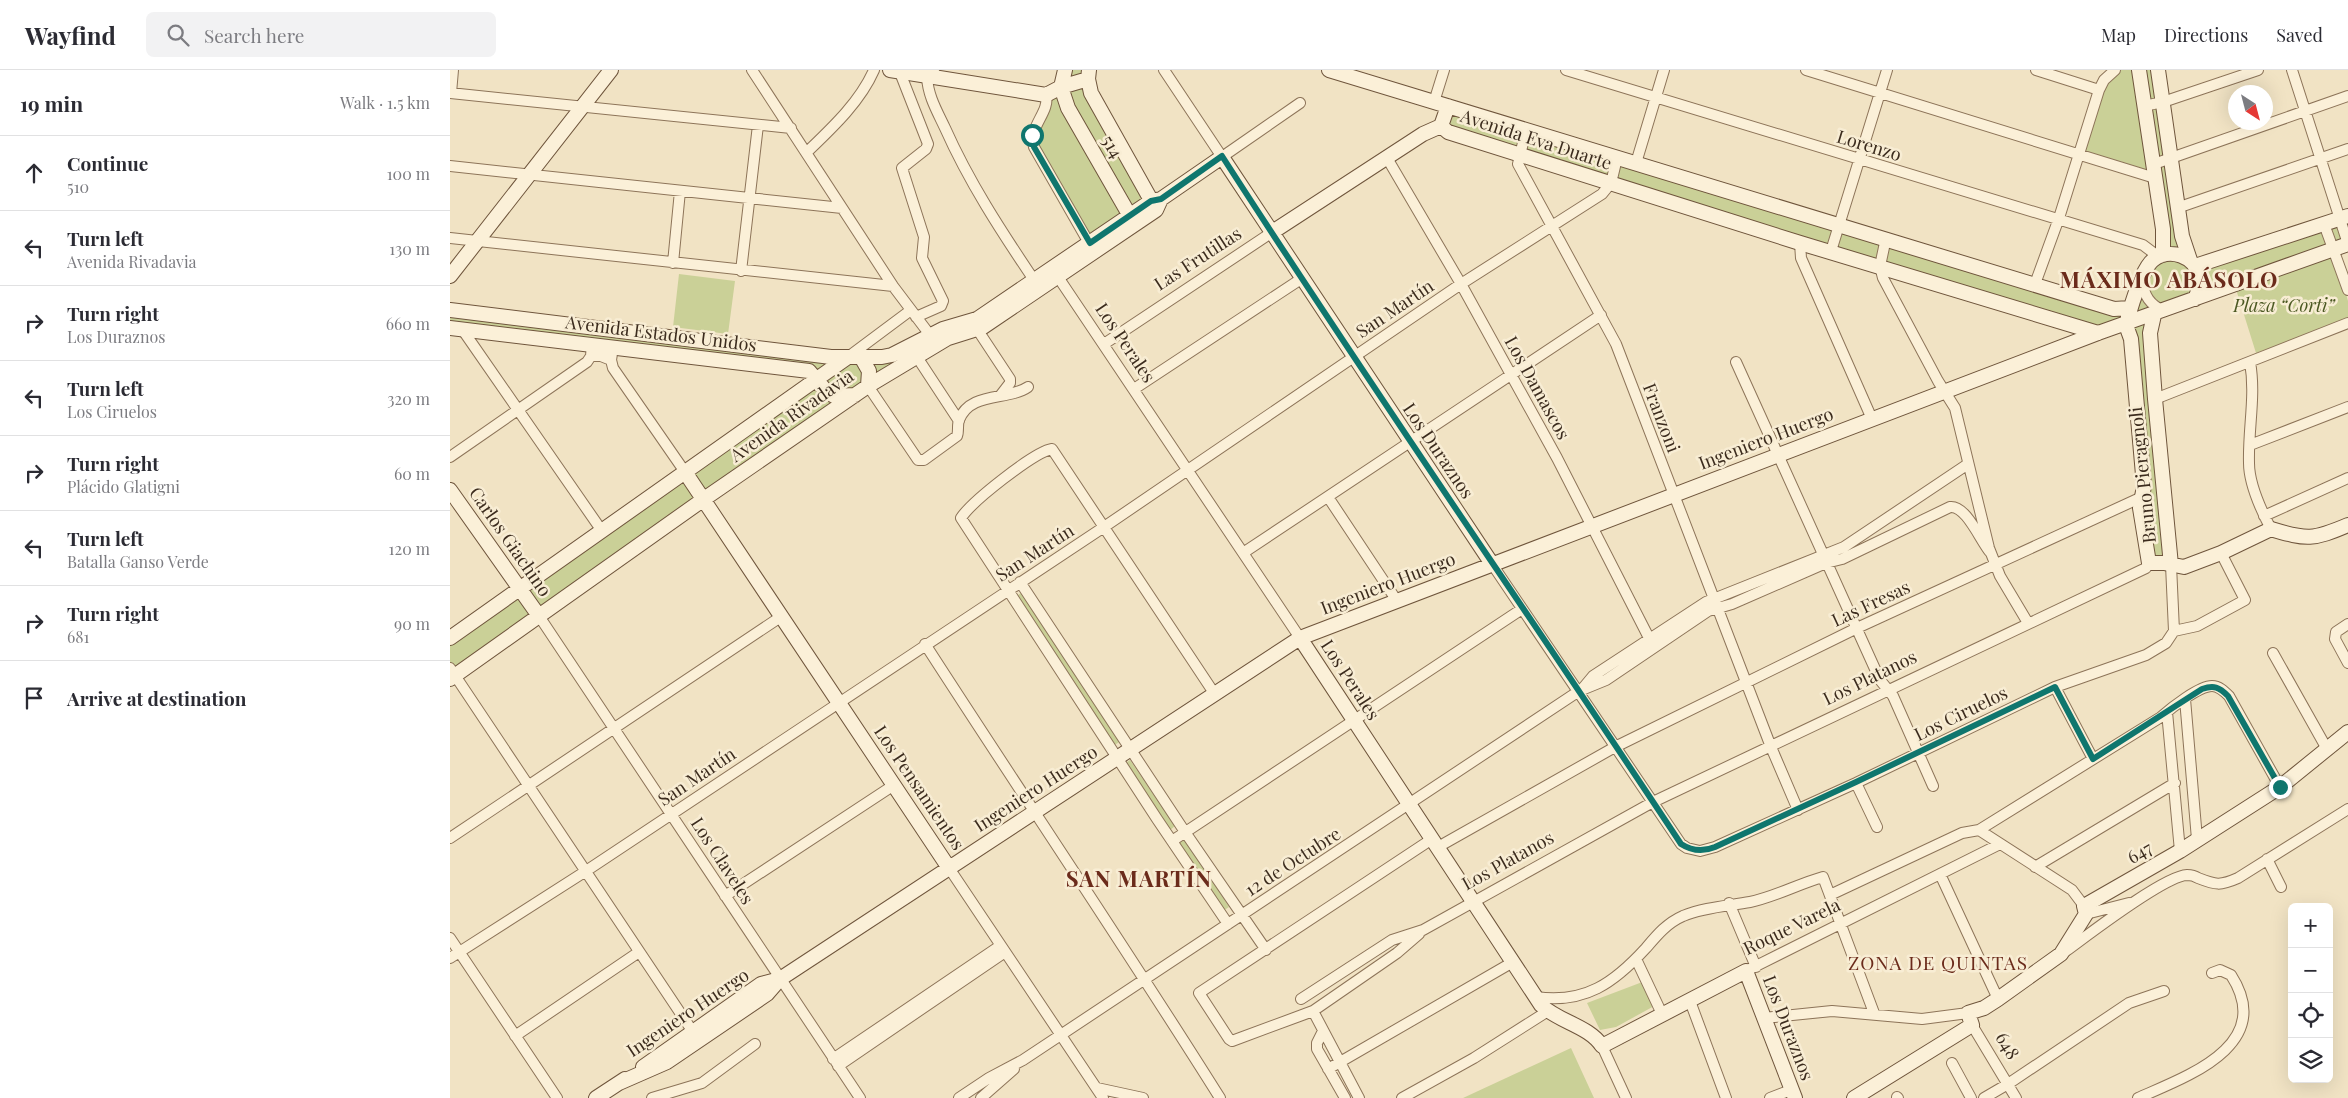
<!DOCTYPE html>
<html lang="en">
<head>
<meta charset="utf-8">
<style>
  body { margin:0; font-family:"Playfair Display",serif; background:#f2f2f3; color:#2b2b33 }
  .controls { position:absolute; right:15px; bottom:15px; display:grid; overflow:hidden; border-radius:8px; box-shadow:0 5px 20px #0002 }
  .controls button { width:45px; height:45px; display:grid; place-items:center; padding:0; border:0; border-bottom:1px solid #e1e1e2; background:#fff; color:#2b2b33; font:25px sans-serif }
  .compass { position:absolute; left:1778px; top:15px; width:45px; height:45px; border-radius:50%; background:#fff; box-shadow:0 5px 20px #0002; rotate:144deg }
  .stop { position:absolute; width:15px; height:15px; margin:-11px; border:4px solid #0f766e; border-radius:50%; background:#fff }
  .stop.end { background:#0f766e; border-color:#fff; box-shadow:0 1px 5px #0008 }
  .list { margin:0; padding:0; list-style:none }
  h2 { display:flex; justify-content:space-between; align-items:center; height:65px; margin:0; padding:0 20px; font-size:21px }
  h2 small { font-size:16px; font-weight:400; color:#7c7c81 }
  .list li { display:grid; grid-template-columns:32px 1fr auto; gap:15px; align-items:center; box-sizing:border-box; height:75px; padding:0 20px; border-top:1px solid #e1e1e2 }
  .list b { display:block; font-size:19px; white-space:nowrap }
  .list p { margin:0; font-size:16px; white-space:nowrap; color:#7c7c81 }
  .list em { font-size:16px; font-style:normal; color:#7c7c81 }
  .icon { flex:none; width:28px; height:28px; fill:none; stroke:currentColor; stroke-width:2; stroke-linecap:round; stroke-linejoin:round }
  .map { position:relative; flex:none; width:1898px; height:1028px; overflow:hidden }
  header { display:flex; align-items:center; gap:30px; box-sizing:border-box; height:70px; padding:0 25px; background:#fff; border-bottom:1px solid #e1e1e2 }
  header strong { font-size:24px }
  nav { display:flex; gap:28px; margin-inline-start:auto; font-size:18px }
  .search { width:350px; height:45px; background:#f2f2f3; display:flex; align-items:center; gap:12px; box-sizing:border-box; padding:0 18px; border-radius:8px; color:#7c7c81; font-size:19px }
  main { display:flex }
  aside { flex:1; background:#fff }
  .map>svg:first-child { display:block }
  .green { fill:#cad097 }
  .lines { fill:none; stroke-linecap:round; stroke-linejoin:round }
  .street-casing { stroke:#8d7459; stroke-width:12 }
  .secondary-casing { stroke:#6f553c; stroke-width:16 }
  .street { stroke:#fbf0d8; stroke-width:10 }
  .secondary { stroke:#fbf0d8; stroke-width:14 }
  .route { stroke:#0f766e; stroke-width:6 }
  .labels { text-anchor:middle; stroke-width:5; stroke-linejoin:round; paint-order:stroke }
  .street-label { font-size:18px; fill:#3c2c1e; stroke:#f8edd4 }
  .park-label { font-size:18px; font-style:italic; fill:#4c5923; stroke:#f8edd4 }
  .neighbourhood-label { font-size:19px; letter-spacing:1px; fill:#6b2b1b; stroke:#f8edd4 }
  .district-label { font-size:22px; font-weight:bold; letter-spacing:1px; fill:#6b2b1b; stroke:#f8edd4 }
</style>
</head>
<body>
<header>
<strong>Wayfind</strong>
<div class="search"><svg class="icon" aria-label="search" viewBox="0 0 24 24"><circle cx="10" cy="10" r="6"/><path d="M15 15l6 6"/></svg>Search here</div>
<nav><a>Map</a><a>Directions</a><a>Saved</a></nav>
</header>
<main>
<aside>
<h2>19 min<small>Walk · 1.5 km</small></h2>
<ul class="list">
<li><svg class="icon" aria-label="ahead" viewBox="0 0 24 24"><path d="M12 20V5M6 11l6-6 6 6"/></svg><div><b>Continue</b><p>510</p></div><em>100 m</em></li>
<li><svg class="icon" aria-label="left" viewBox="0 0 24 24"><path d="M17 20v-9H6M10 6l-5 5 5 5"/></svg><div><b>Turn left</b><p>Avenida Rivadavia</p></div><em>130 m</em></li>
<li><svg class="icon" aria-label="right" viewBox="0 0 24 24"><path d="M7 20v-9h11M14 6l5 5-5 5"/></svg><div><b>Turn right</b><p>Los Duraznos</p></div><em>660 m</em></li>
<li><svg class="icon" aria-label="left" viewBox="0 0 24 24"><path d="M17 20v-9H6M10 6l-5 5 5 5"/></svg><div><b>Turn left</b><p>Los Ciruelos</p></div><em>320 m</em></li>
<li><svg class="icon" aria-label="right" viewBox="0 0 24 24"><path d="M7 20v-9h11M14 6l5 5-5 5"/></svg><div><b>Turn right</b><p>Plácido Glatigni</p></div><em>60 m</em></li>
<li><svg class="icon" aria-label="left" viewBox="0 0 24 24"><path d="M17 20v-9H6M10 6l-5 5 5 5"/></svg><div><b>Turn left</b><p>Batalla Ganso Verde</p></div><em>120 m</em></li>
<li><svg class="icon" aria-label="right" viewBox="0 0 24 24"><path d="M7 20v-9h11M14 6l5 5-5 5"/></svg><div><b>Turn right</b><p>681</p></div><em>90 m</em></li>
<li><svg class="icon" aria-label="arrive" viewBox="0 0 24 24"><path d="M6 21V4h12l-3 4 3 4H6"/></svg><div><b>Arrive at destination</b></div></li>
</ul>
</aside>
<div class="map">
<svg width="1898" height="1028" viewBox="0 0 1898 1028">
  <rect width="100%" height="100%" fill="#f1e3c4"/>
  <path class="green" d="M615,0H639L638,9L706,140L498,268L0,609V568L235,402L363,303L0,258V240L432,287L521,251L639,173L582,71Z
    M1665,0H1708L1740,190L1898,146V174L1704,245L1721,495L1699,493L1676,255L1648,263L998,62V36L1680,238L1713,185L1705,108L1628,85L1649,20Z
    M1884,181L1898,231V250L1806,283L1785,216Z
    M229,204L285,211L278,264L223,257Z
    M571,523L671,671L663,676L564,528Z
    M680,690L725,756L719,761L674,694Z
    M734,767L779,837L773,841L727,772Z
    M1195,911L1206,935L1166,957L1150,960L1137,933Z
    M1121,978L1144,1028H1013Z"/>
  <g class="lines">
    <defs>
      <path id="street" d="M302,0L443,216L480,265
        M449,0L478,74L476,79L452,98L474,167L472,188L493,231L491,236L466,247
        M484,0L477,7C478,26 487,41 495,58C519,112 551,161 584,210
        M714,0L772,87L850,33
        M1116,0L1693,175L1709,187
        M1356,0L1705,108
        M1586,0L1649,20
        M1842,0L1898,174
        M0,23L341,58
        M1,23L3,0
        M596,25C600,43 578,56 584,77L639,173
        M984,32L994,0
        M1694,36L1713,32L1808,0
        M1076,60L1068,94L1166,274L1321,677L1348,740
        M357,82C382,58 410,32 424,0
        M937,88L1011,214L1107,388L1199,568
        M1186,93L1214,0
        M1704,94L1898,26
        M0,96L392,138
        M1727,138L1898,79
        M1874,154L1898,220
        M0,168L443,216
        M1436,168L1430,196L1433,208L1488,311L1505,338L1539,478L1550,506L1578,553
        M1350,173L1351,188L1422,349
        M1381,181L1437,0
        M223,193L230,121
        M291,201L308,55
        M604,201L850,568
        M1692,210C1694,226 1700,235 1714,241
        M1585,214L1609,148L1649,20L1654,10L1665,0
        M12,259L152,461
        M527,259L560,309V313L550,326
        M654,274L821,163
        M163,277L161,290L163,298L235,402
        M141,286H151L161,290
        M398,287L461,240
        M467,287L509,351
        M1286,292L1430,610L1443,626L1483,716
        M1800,292C1806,326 1798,358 1799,393C1799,414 1811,440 1821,459
        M418,316L468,390H474L507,366C509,361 507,355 509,350C520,321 558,331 578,317
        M684,319L851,209
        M1705,329L1898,253
        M1800,375L1898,337
        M0,387L137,292L141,286L142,274
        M878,427L947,531
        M1814,446L1898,408
        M793,483L1151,245
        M1042,494L1231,774L1237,778L1250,781L1265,777L1406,713L1605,617L1696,585L1716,573L1724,561L1747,556L1795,530L1771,483
        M1721,495L1724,561
        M570,512L735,762L816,880
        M89,546L410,1028
        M1898,554L1886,562L1885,569L1898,593
        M475,574C573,726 674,875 770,1028
        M1823,583L1877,679
        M0,598L243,962
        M1605,617L1643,689
        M1133,618L1143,606L1256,532L1394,477L1518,394
        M764,623L602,379C584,382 521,432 511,448L707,749L778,854
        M1735,629L1747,769
        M1717,642L1730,781
        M1406,713L1427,757
        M1529,760L1622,820L1634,836
        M0,768L332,546
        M722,771L1072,539
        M988,777L1165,677L1407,558L1692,427
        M1817,789L1831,817
        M1585,797L1725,713
        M499,798L653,1028
        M1490,804L1548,929
        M1380,825L1512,763L1529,760L1711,647C1721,638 1749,616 1762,616C1769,616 1774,621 1779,626L1830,717
        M275,826L444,715
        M1279,833L1306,897
        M1636,844L1679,833
        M969,864L947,883L863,941L782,971L779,969L749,923L982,769
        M0,868L107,1028
        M1616,881C1638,865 1714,806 1737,805C1741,805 1745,806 1748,808C1766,815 1770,816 1788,808L1898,739
        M0,888L136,801L654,457L1011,214L1152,124L1161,113L1167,88
        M1186,889L1212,944
        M1296,901L1550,774
        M1086,927C1135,934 1164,913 1196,878C1207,865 1217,853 1233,846C1255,837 1278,836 1300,832C1325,827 1348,814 1373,807L1424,943
        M851,929L942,870L973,860L1203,732L1696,498L1699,493
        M1240,931L1276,1028
        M863,941L909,1028
        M1314,948L1382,941L1472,949L1518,943
        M1522,955L1566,1028
        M873,961L867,973V979L895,1028
        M65,966L189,882
        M1152,976L1176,1028
        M383,989L550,876
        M1502,993L1521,1028
        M388,996L555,882
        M878,999L1063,892
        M647,1018L693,1028
        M1447,1027L1448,1028
        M202,1028L252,1013L305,974
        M509,1028L539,1008L573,990L1129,621L1156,610L1258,541L1282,534L1376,493L1392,489L1500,437C1516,435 1530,470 1540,482
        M531,1028L564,999
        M952,1028L1024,988L1098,941
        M1320,1028L1341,1020
        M1534,1028L1558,1014L1679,933L1714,921
        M1688,1028C1738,1006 1826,975 1781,905L1770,900L1762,903"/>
      <path id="secondary" d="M440,0L596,25L611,17L638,9
        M615,0L611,17L618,38L684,153
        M639,0L638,9L641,23L706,139
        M879,0L1664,239L1680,238
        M1689,0L1713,159V185
        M1708,0L1732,166L1740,190
        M998,36L991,56L998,62L1350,173L1648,263
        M821,163L973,64L991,56
        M1745,196L1898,146
        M0,206L161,0
        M0,240L381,287H432L442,285L493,259L527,249L701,131L711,129L772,87L1042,494
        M1704,245L1700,263L1705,329L1721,495
        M1678,247C1682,233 1693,198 1703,190C1720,177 1745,186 1750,207C1751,215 1748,222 1745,229
        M1676,255L1681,269L1694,416L1690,438L1699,493H1714L1734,497L1771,483L1821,459C1857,470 1863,470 1898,455
        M0,258L359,301L377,322L384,326L405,325
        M411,287L419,301L418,316
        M235,402L499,798
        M0,420L89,546
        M0,568L398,287
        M850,568L1091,935C1109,952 1139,956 1152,976L1296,901L1345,1028
        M0,609L254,429L418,316L498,268L533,257L706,140L711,129
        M193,997L311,914L330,909
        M169,1013L217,992L317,924L330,909L850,568L1648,263L1898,174
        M146,1028L175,1009
        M1404,1028L1522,955L1518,943L1534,938L1548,929L1611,884L1636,844L1634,836L1730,781L1830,717L1898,662"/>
    </defs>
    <use href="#street" class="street-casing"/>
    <use href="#secondary" class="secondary-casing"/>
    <use href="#street" class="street"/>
    <use href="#secondary" class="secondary"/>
  </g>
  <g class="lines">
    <path class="route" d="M582,65L584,77L640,173L701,131L711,129L772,86C921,318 1079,544 1231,774C1242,781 1253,782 1265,777L1406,712L1605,617L1643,689L1752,619C1764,615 1769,617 1778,626L1830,717"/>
  </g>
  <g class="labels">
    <g class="street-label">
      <text transform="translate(1086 70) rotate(18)" y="6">Avenida Eva Duarte</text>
      <text transform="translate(1419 76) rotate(17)" y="6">Lorenzo</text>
      <text transform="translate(662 77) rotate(60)" y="6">514</text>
      <text transform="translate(748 189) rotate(-33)" y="6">Las Frutillas</text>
      <text transform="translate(945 239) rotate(-34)" y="6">San Martín</text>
      <text transform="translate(211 264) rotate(7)" y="6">Avenida Estados Unidos</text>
      <text transform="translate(675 273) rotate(56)" y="6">Los Perales</text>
      <text transform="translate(1087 318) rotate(61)" y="6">Los Damascos</text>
      <text transform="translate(342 346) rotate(-35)" y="6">Avenida Rivadavia</text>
      <text transform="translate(1211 348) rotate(69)" y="6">Franzoni</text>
      <text transform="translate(1316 369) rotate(-21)" y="6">Ingeniero Huergo</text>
      <text transform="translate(988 381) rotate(56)" y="6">Los Duraznos</text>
      <text transform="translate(1693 405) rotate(-96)" y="6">Bruno Pieragnoli</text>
      <text transform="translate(60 472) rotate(55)" y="6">Carlos Giachino</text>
      <text transform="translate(585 483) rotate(-33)" y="6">San Martín</text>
      <text transform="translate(938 514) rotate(-21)" y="6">Ingeniero Huergo</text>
      <text transform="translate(1421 534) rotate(-25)" y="6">Las Fresas</text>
      <text transform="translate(1420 608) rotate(-26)" y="6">Los Platanos</text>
      <text transform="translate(900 610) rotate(57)" y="6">Los Perales</text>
      <text transform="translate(1511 644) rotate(-26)" y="6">Los Ciruelos</text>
      <text transform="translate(247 707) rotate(-34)" y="6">San Martín</text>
      <text transform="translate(469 718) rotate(56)" y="6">Los Pensamientos</text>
      <text transform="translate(586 719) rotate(-33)" y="6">Ingeniero Huergo</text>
      <text transform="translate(1690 783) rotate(-30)" y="6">647</text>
      <text transform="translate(272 791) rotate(57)" y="6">Los Claveles</text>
      <text transform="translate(1058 791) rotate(-29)" y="6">Los Platanos</text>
      <text transform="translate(843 792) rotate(-33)" y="6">12 de Octubre</text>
      <text transform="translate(1342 857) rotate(-26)" y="6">Roque Varela</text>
      <text transform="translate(238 943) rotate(-34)" y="6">Ingeniero Huergo</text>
      <text transform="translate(1338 958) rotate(69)" y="6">Los Duraznos</text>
      <text transform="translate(1557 976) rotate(59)" y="6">648</text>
    </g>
    <g class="park-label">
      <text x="1834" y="242">Plaza “Corti”</text>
    </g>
    <g class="neighbourhood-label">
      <text x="1488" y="900">ZONA DE QUINTAS</text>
    </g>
    <g class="district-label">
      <text x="1719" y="218">MÁXIMO ABÁSOLO</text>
      <text x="689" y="817">SAN MARTÍN</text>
    </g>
  </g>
</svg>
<div class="controls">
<button>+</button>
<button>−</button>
<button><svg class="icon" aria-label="locate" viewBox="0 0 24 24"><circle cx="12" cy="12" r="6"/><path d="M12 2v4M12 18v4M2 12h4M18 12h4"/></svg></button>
<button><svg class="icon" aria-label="layers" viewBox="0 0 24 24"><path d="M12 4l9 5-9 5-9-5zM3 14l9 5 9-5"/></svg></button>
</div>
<svg class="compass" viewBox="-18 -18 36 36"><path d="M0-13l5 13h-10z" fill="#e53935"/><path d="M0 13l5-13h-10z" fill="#7c7c81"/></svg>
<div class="stop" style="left:582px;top:65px"></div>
<div class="stop end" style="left:1830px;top:717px"></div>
</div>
</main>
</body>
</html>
